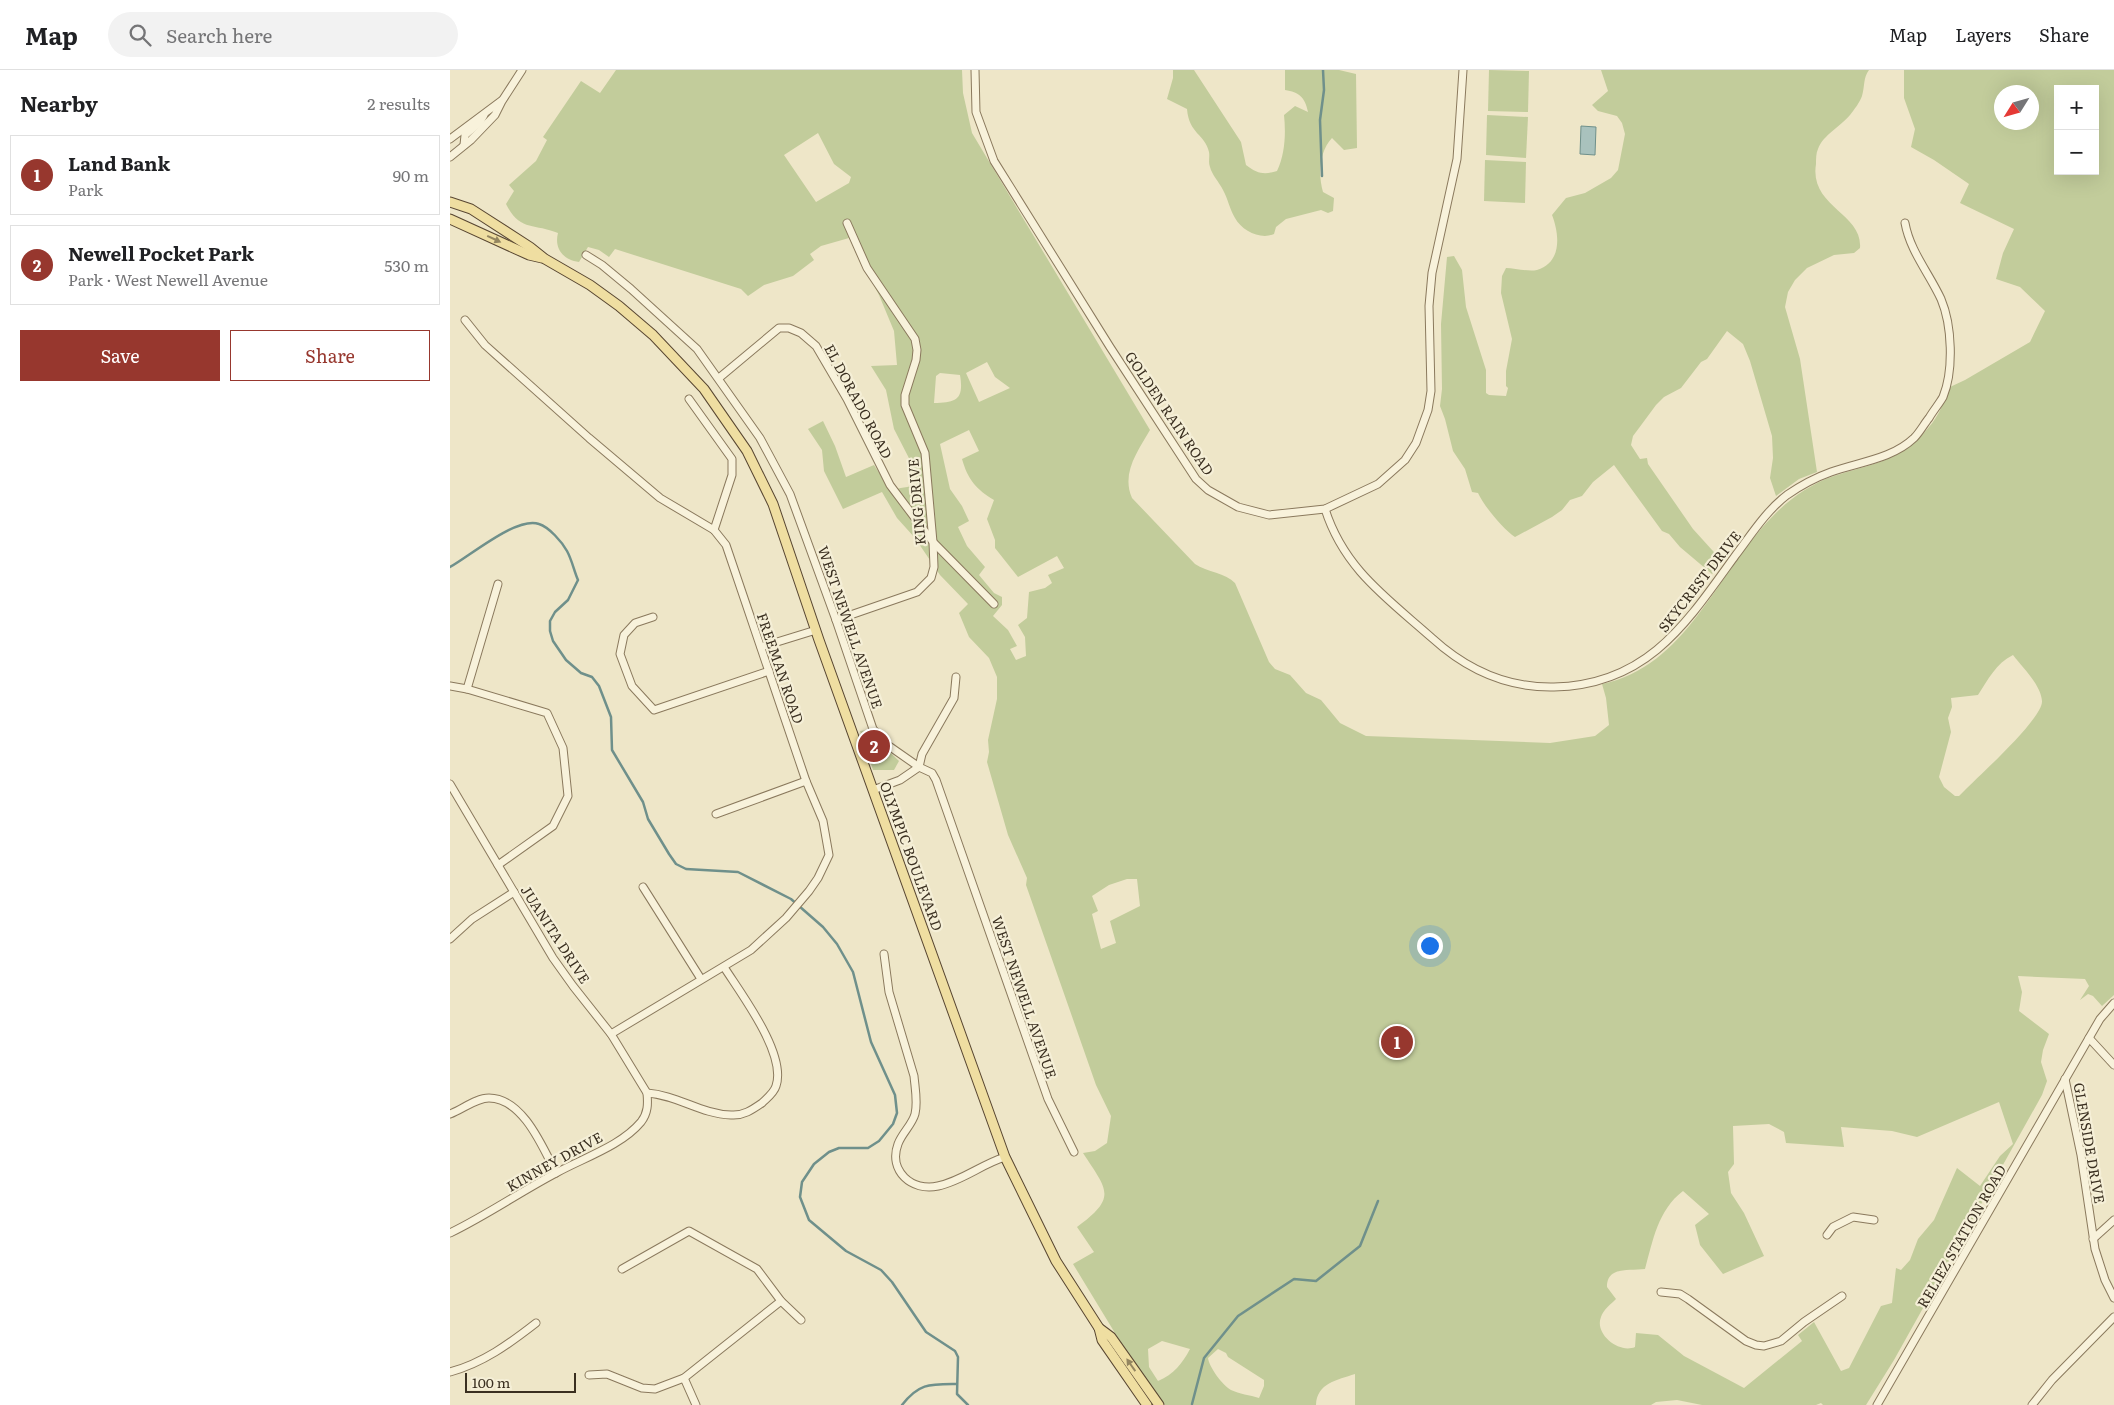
<!DOCTYPE html>
<meta charset="utf-8">
<style>
:root{--surface:#fff;--page:#f2f2f2;--text:#202124;--muted:#757577;--line:#e0e0e0;--accent:#97372e}
body{margin:0;font-family:Literata,serif;background:var(--page);color:var(--text)}
.controls{position:absolute;right:15px;top:15px;display:grid;overflow:hidden;border-radius:0px;box-shadow:0 5px 20px #0002}
.controls button{width:45px;height:45px;display:grid;place-items:center;padding:0;border:0;border-bottom:1px solid var(--line);background:var(--surface);color:var(--text);font:25px sans-serif}
.compass{position:absolute;left:1544px;top:15px;width:45px;height:45px;border-radius:50%;background:var(--surface);box-shadow:0 5px 20px #0002;rotate:233deg}
.scale{position:absolute;left:15px;bottom:12px;width:111px;box-sizing:border-box;padding-left:5px;border:2px solid #3a2f20;border-top:0;font-size:14px;line-height:18px;white-space:nowrap;color:#3a2f20;-webkit-text-stroke:4px #f5efd7;paint-order:stroke}
.you{position:absolute;left:979px;top:875px;width:18px;height:18px;margin:-12px;border:4px solid #fff;border-radius:50%;background:#1a73e8;box-shadow:0 0 0 8px #1a73e833}
.badge{display:grid;place-items:center;width:32px;height:32px;border-radius:50%;background:var(--accent);color:#fff;font-size:16px;font-weight:700}
.pin{position:absolute;translate:-50% -50%;border:2px solid #fff;box-shadow:0 1px 5px #0006}
.list{margin:0;padding:0;list-style:none}
h2{display:flex;justify-content:space-between;align-items:center;height:65px;margin:0;padding:0 20px;font-size:21px}
h2 small{font-size:16px;font-weight:400;color:var(--muted)}
.list li{display:grid;grid-template-columns:32px 1fr auto;gap:15px;align-items:center;box-sizing:border-box;height:80px;margin:0 10px 10px;padding:0 10px;border:1px solid var(--line);border-radius:0px}
.list b{display:block;font-size:19px;white-space:nowrap}
.list p{margin:0;font-size:16px;white-space:nowrap;color:var(--muted)}
.list em{font-size:16px;font-style:normal;color:var(--muted)}
.actions{display:flex;gap:10px;padding:15px 20px}
.actions a{flex:1;padding:11px 0;border:1px solid var(--accent);border-radius:0px;text-align:center;font-size:18px;color:var(--accent)}
.actions .main{background:var(--accent);color:#fff}
.icon{flex:none;width:28px;height:28px;fill:none;stroke:currentColor;stroke-width:2;stroke-linecap:round;stroke-linejoin:round}
.map{position:relative;flex:none;width:1664px;height:1335px;overflow:hidden}
header{display:flex;align-items:center;gap:30px;box-sizing:border-box;height:70px;padding:0 25px;background:var(--surface);border-bottom:1px solid var(--line)}
header strong{font-size:24px}
nav{display:flex;gap:28px;margin-inline-start:auto;font-size:18px}
.search{width:350px;height:45px;background:var(--page);display:flex;align-items:center;gap:12px;box-sizing:border-box;padding:0 18px;border-radius:28px;color:var(--muted);font-size:19px}
main{display:flex}
aside{flex:1;background:var(--surface)}
.map>svg:first-child{display:block}
.green{fill:#c2cc9b;fill-rule:evenodd}
.water{fill:#a9c2bd;stroke:#6f908b}
.lines{fill:none;stroke-linecap:round;stroke-linejoin:round}
.stream{stroke:#6f908b;stroke-width:2.5}
.minor-casing{stroke:#8a795d;stroke-width:9}
.major-casing{stroke:#584631;stroke-width:11}
.minor{stroke:#f8f2db;stroke-width:7}
.major{stroke:#efdea1;stroke-width:9}
.oneway{fill:#948660}
.labels{text-anchor:middle;dominant-baseline:central;stroke-width:4.5;stroke-linejoin:round;paint-order:stroke}
.street-label{font-size:14px;fill:#3a2f20;stroke:#f5efd7}
</style>
<header>
<strong>Map</strong>
<div class="search"><svg class="icon" aria-label="search" viewBox="0 0 24 24"><circle cx="10" cy="10" r="6"/><path d="M15 15l6 6"/></svg>Search here</div>
<nav><a>Map</a><a>Layers</a><a>Share</a></nav>
</header>
<main>
<aside>
<h2>Nearby<small>2 results</small></h2>
<ul class="list">
<li><span class="badge">1</span><div><b>Land Bank</b><p>Park</p></div><em>90 m</em></li>
<li><span class="badge">2</span><div><b>Newell Pocket Park</b><p>Park · West Newell Avenue</p></div><em>530 m</em></li>
</ul>
<div class="actions"><a class="main">Save</a><a>Share</a></div>
</aside>
<div class="map">
<svg width="1664" height="1335" viewBox="0 0 1664 1335">
<rect width="100%" height="100%" fill="#eee6c8"/>
<g class="green">
<path d="M166,0H512L513,23L522,63L700,360C688,381 671,403 682,428L745,494C757,502 776,503 785,513L819,592L825,599L840,605L856,623L871,630L890,653L916,666L1100,673L1145,666L1159,655L1156,628L1152,614C1236,597 1267,503 1321,448C1338,430 1360,414 1384,406C1424,393 1450,392 1479,357C1489,346 1494,331 1500,317L1515,310L1580,272L1595,241L1570,217L1546,209L1553,183L1564,159L1510,133L1519,114L1484,90L1461,77L1465,59L1454,28V0H1664V925L1652,936L1643,926L1638,924L1630,930L1639,916L1635,909L1568,906L1572,922L1569,941L1599,964L1593,980L1591,992L1597,1011L1592,1025L1444,1290L1416,1335H1373L1371,1333L1366,1335H1252L1227,1330L1206,1332L1201,1335H905V1304C887,1310 867,1313 866,1335H715L668,1268L623,1194L644,1182L627,1157C668,1127 657,1120 633,1083L645,1081L657,1073L661,1046L646,1015L576,815L577,808L558,765L537,692L539,682L538,670L547,629V607L539,588L519,567L509,543L518,534L490,505L465,468L447,448L432,422L393,439L374,401L372,380L358,359L373,351L385,376L396,407L424,395L441,421C450,417 458,418 467,414L463,396L444,359L436,320L421,296L447,295L444,261L429,225L399,168L371,176L360,184L364,190L343,206L314,215L298,226L291,219L165,179L159,187L149,180L138,177L129,192C113,190 104,178 108,163C84,153 70,162 56,134L64,121L59,115L86,91L97,70L93,67L131,11L150,23ZM1608,19H1645V101H1608ZM1552,22H1582V52H1552ZM368,63L384,94L401,107L399,113L366,132L334,85ZM537,292L545,307L560,318L529,332L516,303ZM490,303L510,305C514,329 507,333 484,333L486,306ZM519,360L529,381L512,389C518,410 526,419 544,430L537,449L545,470V478L568,507L607,486L614,498L598,505L602,513L595,518L579,522L577,548L568,555L575,567L576,586L566,590L560,579L567,576L558,560L543,546L552,535V527L544,523L529,505L535,497L517,476L508,457L519,451L512,436L500,419L490,374ZM1563,585C1573,598 1591,615 1592,631C1593,648 1530,705 1516,719L1509,726H1505L1494,717L1489,707L1501,662L1498,648L1502,637L1501,628L1528,625C1538,610 1546,593 1563,585ZM677,809H687L690,836L660,851L666,873L651,879L642,844L648,841L642,826L659,815ZM1549,1032L1563,1074L1550,1086L1530,1116L1507,1098L1484,1150L1468,1169L1460,1190L1451,1200L1446,1198L1442,1233L1431,1236L1399,1298L1391,1301L1364,1252L1348,1265L1352,1271L1294,1318L1234,1286L1208,1265L1186,1263L1185,1277C1169,1284 1144,1264 1151,1247C1153,1240 1161,1234 1166,1229L1157,1217C1157,1196 1179,1201 1195,1199C1203,1170 1208,1140 1233,1121L1259,1144L1245,1155L1250,1175L1273,1204L1314,1186L1294,1143L1281,1123L1278,1102L1284,1094L1283,1056L1319,1054L1334,1062L1336,1073L1394,1077L1391,1057L1442,1061L1467,1067ZM712,1271L740,1279C732,1294 724,1304 708,1311L699,1297L698,1279ZM768,1279L776,1283L778,1287L814,1310V1316L809,1328C800,1325 789,1324 781,1320C773,1316 759,1297 758,1288Z"/>
<path d="M723,0H744L791,72L796,95C808,104 814,105 827,101C835,84 836,64 834,45L845,36L858,42C855,27 849,22 835,20V0H889L906,4L907,78L894,80L882,68C869,82 868,104 873,122L884,128L883,141L878,143L871,140L836,149L826,157L824,164C811,170 792,161 785,148C780,140 778,129 773,120C769,112 762,105 760,97C758,92 760,87 759,82C755,64 739,64 737,39L717,29L723,8Z"/>
<polygon points="1039,0 1079,1 1078,42 1038,41"/>
<path d="M1151,0H1419C1413,8 1415,16 1412,26C1410,32 1404,40 1400,45C1391,56 1373,65 1368,79C1366,83 1366,89 1366,94C1359,137 1413,143 1410,178L1404,183L1384,185L1357,198L1345,210L1338,222L1335,237L1350,289L1367,402L1349,409L1326,426L1320,408L1323,388L1322,366L1300,291L1293,274L1277,261L1257,289L1251,292L1231,318L1214,327L1206,335L1189,358L1183,366L1181,375L1190,389L1197,388L1198,394L1243,459L1272,491L1262,504L1230,477L1219,464L1212,461L1164,395L1143,412L1132,426L1120,430L1112,440L1102,447L1065,467C1053,459 1034,436 1028,423L1022,422L1015,399L1003,381L995,349L990,336L992,319L991,254L997,187L1004,186L1012,200L1016,237L1036,300V323L1039,325L1056,326L1058,318L1056,316V301L1062,269L1051,223L1052,206L1056,198C1065,198 1078,202 1087,200C1113,192 1109,163 1102,145L1116,128L1135,123L1161,108L1168,100L1175,64L1172,53L1167,46L1148,41L1142,35L1158,21Z"/>
<polygon points="1037,45 1078,47 1076,88 1036,85"/>
<polygon points="1035,90 1076,92 1075,133 1034,131"/>
<polygon points="417,660 449,691 444,700 423,700 410,661"/>
</g>
<polygon class="water" points="1131,56 1146,57 1145,85 1130,84"/>
<g class="lines">
<g class="stream">
<polyline points="872,106 870,50 874,20 873,0"/>
<path d="M0,497C20,486 67,446 89,454C99,457 112,472 117,481C122,490 124,501 128,510L118,530L105,542L100,551V561L103,571L116,590L131,603L142,607L149,616L161,647L162,680L193,732L198,749L219,784L226,794L236,799L288,802L341,829L373,857L387,874L403,902L421,972L445,1025L447,1043L443,1054L429,1071L418,1078H389L379,1082L364,1094L352,1112L350,1127L359,1150L396,1181L431,1200L442,1212L476,1262L505,1281L508,1287L507,1324L518,1335"/>
<polyline points="742,1334 754,1288 788,1246 844,1209 866,1211 910,1176 928,1131"/>
<path d="M452,1335C469,1313 480,1314 506,1314"/>
</g>
<defs>
<g id="minor">
<polyline points="525,0 526,42 544,91 660,277 746,409 758,420 788,437 819,445 875,439 928,414 955,390 966,373 978,340 981,321 979,236 982,203 1007,89 1013,0"/>
<polyline points="0,69 51,31"/>
<polyline points="14,75 15,65 30,52 34,45"/>
<polyline points="0,87 21,70 45,45 52,31 72,0"/>
<polyline points="136,185 152,195 181,219 247,279 310,368 340,424 386,550 423,659 439,676 469,697 482,703 486,710 598,1029 624,1082"/>
<polyline points="15,250 35,275 139,368 210,428 264,460 276,475 356,711 373,751 379,785 368,808 359,821 336,848 301,880 161,964"/>
<polyline points="269,308 329,258 339,258 351,263 366,276 397,329 440,415 483,472 544,534"/>
<polyline points="239,329 282,389 282,405 264,460"/>
<path d="M875,439C894,499 937,528 982,568C1016,599 1057,618 1104,617C1197,615 1236,554 1285,486C1301,465 1316,441 1337,425C1350,416 1367,407 1381,402C1409,392 1442,389 1464,368C1470,362 1474,354 1479,348C1483,341 1489,334 1493,327C1504,300 1502,255 1491,229C1479,203 1460,181 1455,153"/>
<polyline points="203,547 185,553 174,565 170,584 182,616 204,640 319,601"/>
<polyline points="386,550 467,522 481,508 484,497 483,472 475,383 455,335 455,325 466,290 467,280 465,269 417,198 397,153"/>
<polyline points="311,577 366,560"/>
<polyline points="0,616 17,619 97,643 113,678 118,726 103,756 48,795"/>
<polyline points="17,619 48,514"/>
<path d="M0,714L103,888L123,916L161,964L197,1023C198,1034 198,1043 191,1052C171,1076 133,1088 106,1103C70,1122 37,1145 0,1163"/>
<polyline points="423,720 450,710 469,697 472,684 504,628 506,607"/>
<polyline points="266,744 356,711"/>
<polyline points="193,817 251,909"/>
<polyline points="0,869 22,849 64,822"/>
<path d="M434,884L439,922L464,1006C465,1018 468,1032 465,1044C462,1055 452,1063 448,1074C438,1101 462,1122 488,1116C512,1111 532,1094 555,1087"/>
<polyline points="1639,968 1664,995"/>
<polyline points="1615,1009 1631,1085 1645,1179 1655,1210 1664,1228"/>
<path d="M197,1023C227,1025 251,1044 281,1045C293,1046 302,1040 312,1033C317,1028 324,1023 326,1016C337,984 291,924 274,897"/>
<path d="M0,1044C13,1039 26,1028 39,1028C73,1028 93,1078 106,1103"/>
<polyline points="1377,1165 1383,1157 1403,1147 1424,1150"/>
<polyline points="1643,1169 1664,1150"/>
<polyline points="172,1199 239,1161 307,1199 331,1231 351,1250"/>
<polyline points="1211,1222 1230,1224 1238,1229 1296,1271 1306,1275 1314,1276 1331,1271 1354,1252 1392,1226"/>
<path d="M0,1302C33,1293 59,1274 86,1253"/>
<polyline points="139,1305 157,1304 192,1318 205,1319 234,1308 331,1231"/>
<polyline points="234,1308 246,1335"/>
<polyline points="1427,1335 1639,968 1650,949 1664,933"/>
<polyline points="1582,1335 1602,1310 1664,1247"/>
</g>
<g id="major">
<polyline points="0,132 21,139 80,177 95,189 140,215 169,236 203,265 254,319 297,381 323,434 369,570 555,1087 606,1191 649,1258 661,1267 709,1335"/>
<polyline points="0,149 79,185 92,188"/>
<polyline points="649,1258 652,1270 697,1335"/>
</g>
</defs>
<use href="#minor" class="minor-casing"/>
<use href="#major" class="major-casing"/>
<use href="#minor" class="minor"/>
<use href="#major" class="major"/>
</g>
<defs><path id="oneway-solid" d="M-6-.8H1V-3.2L6.5 0L1 3.2V.8H-6Z" transform="scale(1.25)"/></defs>
<g class="oneway">
<use href="#oneway-solid" transform="translate(44 169) rotate(25)"/>
<use href="#oneway-solid" transform="translate(681 1295) rotate(-125)"/>
</g>
<g class="labels">
<g class="street-label">
<text transform="translate(409 331) rotate(62)">EL DORADO ROAD</text>
<text transform="translate(720 343) rotate(56)">GOLDEN RAIN ROAD</text>
<text transform="translate(466 432) rotate(-95)">KING DRIVE</text>
<text transform="translate(1249 511) rotate(-52)">SKYCREST DRIVE</text>
<text transform="translate(401 557) rotate(71)">WEST NEWELL AVENUE</text>
<text transform="translate(331 598) rotate(71)">FREEMAN ROAD</text>
<text transform="translate(462 786) rotate(70)">OLYMPIC BOULEVARD</text>
<text transform="translate(106 864) rotate(57)">JUANITA DRIVE</text>
<text transform="translate(575 927) rotate(71)">WEST NEWELL AVENUE</text>
<text transform="translate(1640 1073) rotate(80)">GLENSIDE DRIVE</text>
<text transform="translate(104 1091) rotate(-29)">KINNEY DRIVE</text>
<text transform="translate(1511 1166) rotate(-60)">RELIEZ STATION ROAD</text>
</g>
</g>
</svg>
<div class="controls">
<button>+</button>
<button>−</button>
</div>
<svg class="compass" viewBox="-18 -18 36 36"><path d="M0-13l5 13h-10z" fill="#e53935"/><path d="M0 13l5-13h-10z" fill="#757577"/></svg>
<div class="scale">100 m</div>
<div class="you"></div>
<div class="pin badge" style="left:947px;top:972px">1</div>
<div class="pin badge" style="left:424px;top:676px">2</div>
</div>
</main>
